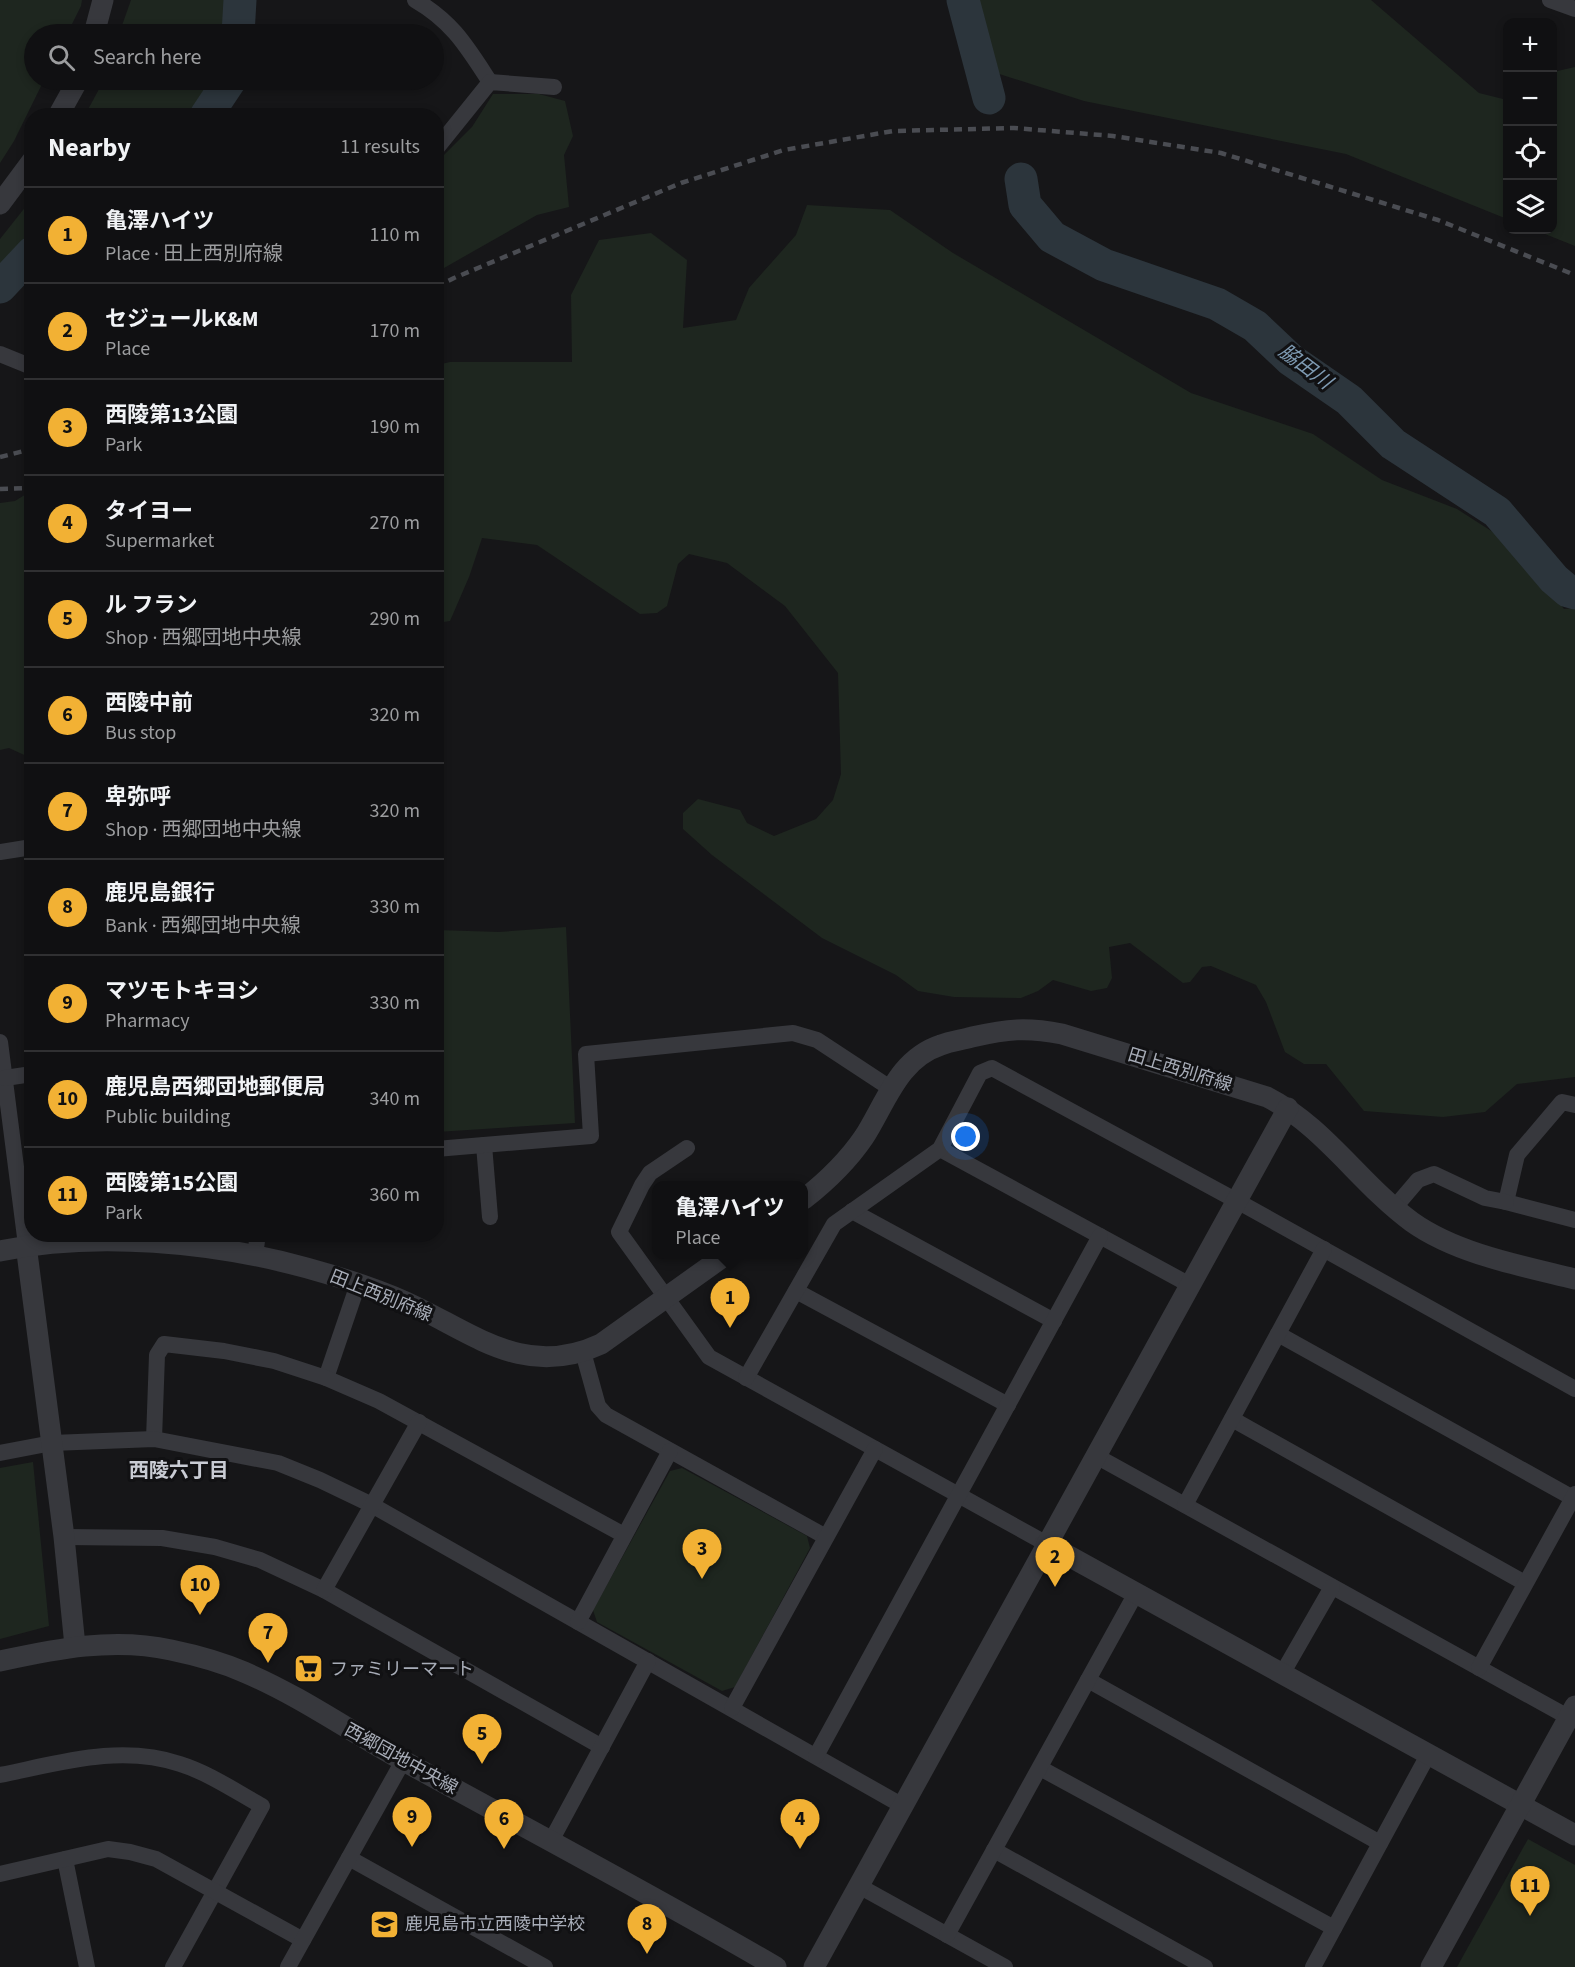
<!DOCTYPE html>
<meta charset="utf-8">
<style>
:root{--surface:#101012;--page:#19191b;--text:#f1f3f6;--muted:#9c9d9f;--line:#303032;--accent:#f2b134}
body{margin:0;font-family:"Source Sans 3","Noto Sans JP",sans-serif;background:var(--page);color:var(--text)}
.controls{position:absolute;right:18px;top:18px;display:grid;overflow:hidden;border-radius:12px;box-shadow:0 3px 9px #0003}
.controls button{width:54px;height:54px;display:grid;place-items:center;padding:0;border:0;border-bottom:2px solid var(--line);background:var(--surface);color:var(--text);font:30px sans-serif}
.you{position:absolute;left:966px;top:1137px;width:21px;height:21px;margin:-15px;border:4px solid #fff;border-radius:50%;background:#1a73e8;box-shadow:0 0 0 9px #1a73e833}
.badge{display:grid;place-items:center;width:39px;height:39px;border-radius:50%;background:var(--accent);color:#111;font-size:20px;font-weight:700}
.pin{position:absolute;translate:-50% -50px;filter:drop-shadow(0 2px 3px #0008)}
.pin::after{content:'';position:absolute;top:32px;width:21px;height:18px;background:inherit;clip-path:polygon(0 0,100% 0,50% 100%)}
.popup{position:absolute;left:652px;top:1181px;width:156px;height:78px;box-sizing:border-box;display:grid;place-content:center;border-radius:12px;background:var(--surface);filter:drop-shadow(0 2px 4px #0005);font-size:20px;white-space:nowrap;color:var(--muted)}
.popup b{font-size:22px;color:var(--text)}
.popup::after{content:'';position:absolute;left:50%;top:100%;margin-left:-12px;border:12px solid transparent;border-top-color:var(--surface)}
.list{margin:0;padding:0;list-style:none}
h2{display:flex;justify-content:space-between;align-items:center;height:78px;margin:0;padding:0 24px;font-size:26px}
h2 small{font-size:20px;font-weight:400;color:var(--muted)}
.list li{display:grid;grid-template-columns:39px 1fr auto;gap:18px;align-items:center;box-sizing:border-box;height:96px;padding:0 24px;border-top:2px solid var(--line)}
.list b{display:block;font-size:22px;white-space:nowrap}
.list p{margin:0;font-size:20px;white-space:nowrap;color:var(--muted)}
.list em{font-size:20px;font-style:normal;color:var(--muted)}
.icon{flex:none;width:33px;height:33px;fill:none;stroke:currentColor;stroke-width:2;stroke-linecap:round;stroke-linejoin:round}
.map{position:relative;flex:none;width:1575px;height:1967px;overflow:hidden}
.search{position:absolute;background:var(--surface);box-shadow:0 3px 9px #0003;left:24px;top:24px;width:420px;height:66px;display:flex;align-items:center;gap:15px;box-sizing:border-box;padding:0 21px;border-radius:33px;color:var(--muted);font-size:22px}
.panel{position:absolute;background:var(--surface);box-shadow:0 3px 9px #0003;left:24px;top:108px;width:420px;height:1134px;border-radius:24px}
.map>svg:first-child{display:block}
.green{fill:#1e261f}
.lines{fill:none;stroke-linecap:round;stroke-linejoin:round}
.river{stroke:#2c353c;stroke-width:33}
.minor{stroke:#37383d;stroke-width:16}
.tertiary{stroke:#37383d;stroke-width:21}
.rail{stroke:#4a4c52;stroke-width:4.5;stroke-dasharray:8 6;stroke-linecap:butt}
.labels{text-anchor:middle;dominant-baseline:central;stroke-width:6;stroke-linejoin:round;paint-order:stroke}
.street-label{font-size:18px;fill:#a8adb8;stroke:#111113}
.poi-label{font-size:18px;fill:#a8adb8;stroke:#111113;text-anchor:start}
.water-label{font-size:20px;font-style:italic;fill:#7f9bb3;stroke:#111113}
.neighbourhood-label{font-size:20px;font-weight:bold;fill:#c9ccd4;stroke:#111113}
</style>
<div class="map">
<svg width="1575" height="1967" viewBox="0 0 1575 1967">
<rect width="100%" height="100%" fill="#161618"/>
<g class="green">
<polygon points="0,0 82,0 81,6 67,34 34,34 34,80 44,80 14,141 0,163"/>
<polygon points="131,0 250,0 250,34 119,34"/>
<polygon points="974,0 1371,0 1479,93 1507,100 1507,219 1346,154 1084,101 990,71"/>
<polygon points="1575,67 1575,246 1535,230 1552,230 1553,72"/>
<polygon points="104,80 240,80 234,100 221,115 85,115"/>
<polygon points="493,94 539,94 565,101 573,136 564,155 569,207 537,215 437,272 436,171 439,160 472,127"/>
<polygon points="31,200 31,258 0,292 0,239"/>
<polygon points="807,205 890,210 953,253 1191,393 1313,434 1382,480 1457,509 1510,543 1564,609 1575,608 1575,1077 1517,1084 1485,1112 1443,1117 1364,1111 1326,1064 1304,1064 1285,1052 1266,1002 1256,985 1211,966 1202,967 1190,982 1183,983 1130,943 1109,947 1112,978 1107,988 1091,991 1053,980 1038,991 1021,998 954,997 918,991 896,975 822,938 712,855 683,829 683,813 698,799 740,810 747,823 774,836 816,819 833,800 841,774 838,673 785,606 727,563 689,554 678,564 667,606 657,613 640,614 537,545 482,538 469,577 450,621 437,623 437,365 450,362 572,362 571,295 599,240 651,233 687,260 683,328 736,320 749,288 796,235"/>
<polygon points="31,491 31,758 9,748 0,750 0,503 15,501"/>
<polygon points="566,927 575,1123 437,1132 437,930 499,932"/>
<polygon points="33,1462 49,1626 0,1639 0,1468"/>
<polygon points="682,1468 807,1536 810,1548 735,1687 722,1691 597,1622 593,1610 670,1471"/>
<polygon points="1528,1839 1575,1865 1575,1967 1457,1967"/>
</g>
<g class="lines">
<g class="river">
<polyline points="963,0 989,98"/>
<polyline points="238,34 240,0"/>
<polyline points="206,116 230,80"/>
<polyline points="1021,179 1025,205 1052,237 1104,265 1217,304 1255,326 1291,360 1349,400 1393,444 1497,512 1554,579 1568,591 1575,593"/>
<polyline points="0,287 32,253"/>
</g>
<g class="minor">
<path d="M415,0C453,22 467,47 490,82"/>
<polyline points="1550,0 1575,9"/>
<polyline points="436,149 490,82 554,87"/>
<polyline points="0,354 32,367"/>
<polyline points="0,852 32,847"/>
<polyline points="0,1042 26,1245"/>
<polyline points="5,1078 32,1074"/>
<polyline points="1575,1105 1562,1102 1517,1155 1506,1202 1575,1220"/>
<polyline points="484,1145 490,1217"/>
<polyline points="687,1148 650,1173 642,1185 619,1232 709,1357 1047,1544"/>
<polyline points="436,1149 591,1136 586,1054 793,1033 817,1040 890,1088"/>
<polyline points="940,1149 1190,1285"/>
<polyline points="1395,1207 1418,1180 1434,1174 1485,1198 1506,1202"/>
<polyline points="852,1211 1054,1321"/>
<polyline points="255,1255 258,1234"/>
<polyline points="796,1291 1008,1405"/>
<polyline points="1278,1334 1573,1498"/>
<polyline points="583,1352 598,1406 606,1415 826,1537"/>
<polyline points="326,1378 358,1284"/>
<polyline points="746,1378 834,1224 940,1149 980,1073 992,1068 1237,1201 1575,1389"/>
<polyline points="1232,1419 1525,1583"/>
<polyline points="154,1439 157,1355 164,1344 224,1351 274,1361 326,1378 379,1401 624,1535"/>
<polyline points="0,1453 52,1443 154,1439 278,1463 320,1480 370,1504 903,1806"/>
<polyline points="1096,1456 1568,1717"/>
<polyline points="1185,1505 1324,1249"/>
<polyline points="64,1537 162,1538 215,1547 260,1560 324,1590 602,1747"/>
<polyline points="324,1590 419,1422"/>
<polyline points="578,1622 670,1451"/>
<polyline points="1479,1668 1575,1494"/>
<polyline points="1282,1674 1332,1587"/>
<polyline points="1088,1680 1380,1843"/>
<polyline points="732,1708 875,1449"/>
<polyline points="816,1756 1100,1236"/>
<polyline points="1040,1768 1334,1928"/>
<path d="M0,1775C60,1763 120,1744 180,1764C209,1773 235,1791 262,1806L173,1967"/>
<polyline points="551,1841 648,1661"/>
<polyline points="994,1850 1205,1967"/>
<polyline points="349,1858 545,1967"/>
<polyline points="65,1859 87,1967"/>
<polyline points="0,1874 108,1849 130,1852 156,1859 303,1940"/>
<polyline points="859,1886 1005,1967"/>
<polyline points="947,1935 1136,1593"/>
<polyline points="288,1967 403,1761"/>
<polyline points="1313,1967 1428,1755"/>
</g>
<g class="tertiary">
<polyline points="94,34 103,0"/>
<polyline points="58,116 78,80"/>
<polyline points="0,204 32,161"/>
<path d="M804,1199C827,1181 847,1162 864,1137C886,1103 898,1059 941,1045C951,1041 962,1040 972,1037C1008,1029 1026,1027 1062,1034L1267,1097C1324,1126 1360,1184 1412,1222C1457,1254 1522,1266 1575,1279"/>
<polyline points="26,1245 64,1537 75,1646"/>
<path d="M0,1251C95,1231 213,1242 307,1268C340,1277 374,1288 406,1302C472,1332 524,1380 601,1344L727,1254"/>
<polyline points="1047,1544 1575,1835"/>
<path d="M0,1661C56,1649 113,1637 171,1650C195,1655 221,1662 244,1672C303,1697 355,1735 411,1765C533,1832 656,1897 776,1967"/>
<polyline points="814,1967 1288,1108"/>
<polyline points="1431,1967 1575,1706"/>
</g>
<g class="rail">
<polyline points="436,287 454,278 681,183 784,150 893,131 1014,128 1113,136 1221,153 1438,220 1575,275"/>
<polyline points="0,457 32,449"/>
<polyline points="0,489 32,488"/>
</g>
</g>
<defs>
<symbol id="supermarket-square" viewBox="-11 -11 22 22"><rect x="-9" y="-9" width="18" height="18" rx="4" fill="#f2b134" stroke="#111113"/><path d="M-6-5.5h2.5l.6 2H6L4.5 2H-2.5L-4.4-4H-6ZM-1.5 3.2a1.3 1.3 0 1 0 .1 0ZM3 3.2a1.3 1.3 0 1 0 .1 0Z" fill="#111"/></symbol>
<symbol id="school-square" viewBox="-11 -11 22 22"><rect x="-9" y="-9" width="18" height="18" rx="4" fill="#f2b134" stroke="#111113"/><path d="M0-5L7-2L0 1L-7-2ZM-4 1L0 2.5L4 1V4Q0 6-4 4Z" fill="#111"/></symbol>
</defs>
<g fill-rule="evenodd">
<use href="#supermarket-square" x="292" y="1652" width="33" height="33"/>
<use href="#school-square" x="368" y="1908" width="33" height="33"/>
</g>
<g class="labels">
<g class="street-label">
<text transform="translate(1180 1070) rotate(17)">田上西別府線</text>
<text transform="translate(381 1296) rotate(22)">田上西別府線</text>
<text transform="translate(401 1759) rotate(29)">西郷団地中央線</text>
</g>
<g class="poi-label">
<text x="330" y="1669">ファミリーマート</text>
<text x="405" y="1924">鹿児島市立西陵中学校</text>
</g>
<g class="water-label">
<text transform="translate(1305 367) rotate(37)">脇田川</text>
</g>
<g class="neighbourhood-label">
<text x="179" y="1471">西陵六丁目</text>
</g>
</g>
</svg>
<div class="controls">
<button>+</button>
<button>−</button>
<button><svg class="icon" aria-label="locate" viewBox="0 0 24 24"><circle cx="12" cy="12" r="6"/><path d="M12 2v4M12 18v4M2 12h4M18 12h4"/></svg></button>
<button><svg class="icon" aria-label="layers" viewBox="0 0 24 24"><path d="M12 4l9 5-9 5-9-5zM3 14l9 5 9-5"/></svg></button>
</div>
<div class="you"></div>
<div class="pin badge" style="left:730px;top:1328px">1</div>
<div class="popup"><b>亀澤ハイツ</b>Place</div>
<div class="pin badge" style="left:1055px;top:1587px">2</div>
<div class="pin badge" style="left:702px;top:1579px">3</div>
<div class="pin badge" style="left:800px;top:1849px">4</div>
<div class="pin badge" style="left:482px;top:1764px">5</div>
<div class="pin badge" style="left:504px;top:1849px">6</div>
<div class="pin badge" style="left:268px;top:1663px">7</div>
<div class="pin badge" style="left:647px;top:1954px">8</div>
<div class="pin badge" style="left:412px;top:1847px">9</div>
<div class="pin badge" style="left:200px;top:1615px">10</div>
<div class="pin badge" style="left:1530px;top:1916px">11</div>
<div class="search"><svg class="icon" aria-label="search" viewBox="0 0 24 24"><circle cx="10" cy="10" r="6"/><path d="M15 15l6 6"/></svg>Search here</div>
<section class="panel">
<h2>Nearby<small>11 results</small></h2>
<ul class="list">
<li><span class="badge">1</span><div><b>亀澤ハイツ</b><p>Place · 田上西別府線</p></div><em>110 m</em></li>
<li><span class="badge">2</span><div><b>セジュールK&amp;M</b><p>Place</p></div><em>170 m</em></li>
<li><span class="badge">3</span><div><b>西陵第13公園</b><p>Park</p></div><em>190 m</em></li>
<li><span class="badge">4</span><div><b>タイヨー</b><p>Supermarket</p></div><em>270 m</em></li>
<li><span class="badge">5</span><div><b>ル フラン</b><p>Shop · 西郷団地中央線</p></div><em>290 m</em></li>
<li><span class="badge">6</span><div><b>西陵中前</b><p>Bus stop</p></div><em>320 m</em></li>
<li><span class="badge">7</span><div><b>卑弥呼</b><p>Shop · 西郷団地中央線</p></div><em>320 m</em></li>
<li><span class="badge">8</span><div><b>鹿児島銀行</b><p>Bank · 西郷団地中央線</p></div><em>330 m</em></li>
<li><span class="badge">9</span><div><b>マツモトキヨシ</b><p>Pharmacy</p></div><em>330 m</em></li>
<li><span class="badge">10</span><div><b>鹿児島西郷団地郵便局</b><p>Public building</p></div><em>340 m</em></li>
<li><span class="badge">11</span><div><b>西陵第15公園</b><p>Park</p></div><em>360 m</em></li>
</ul>
</section>
</div>
